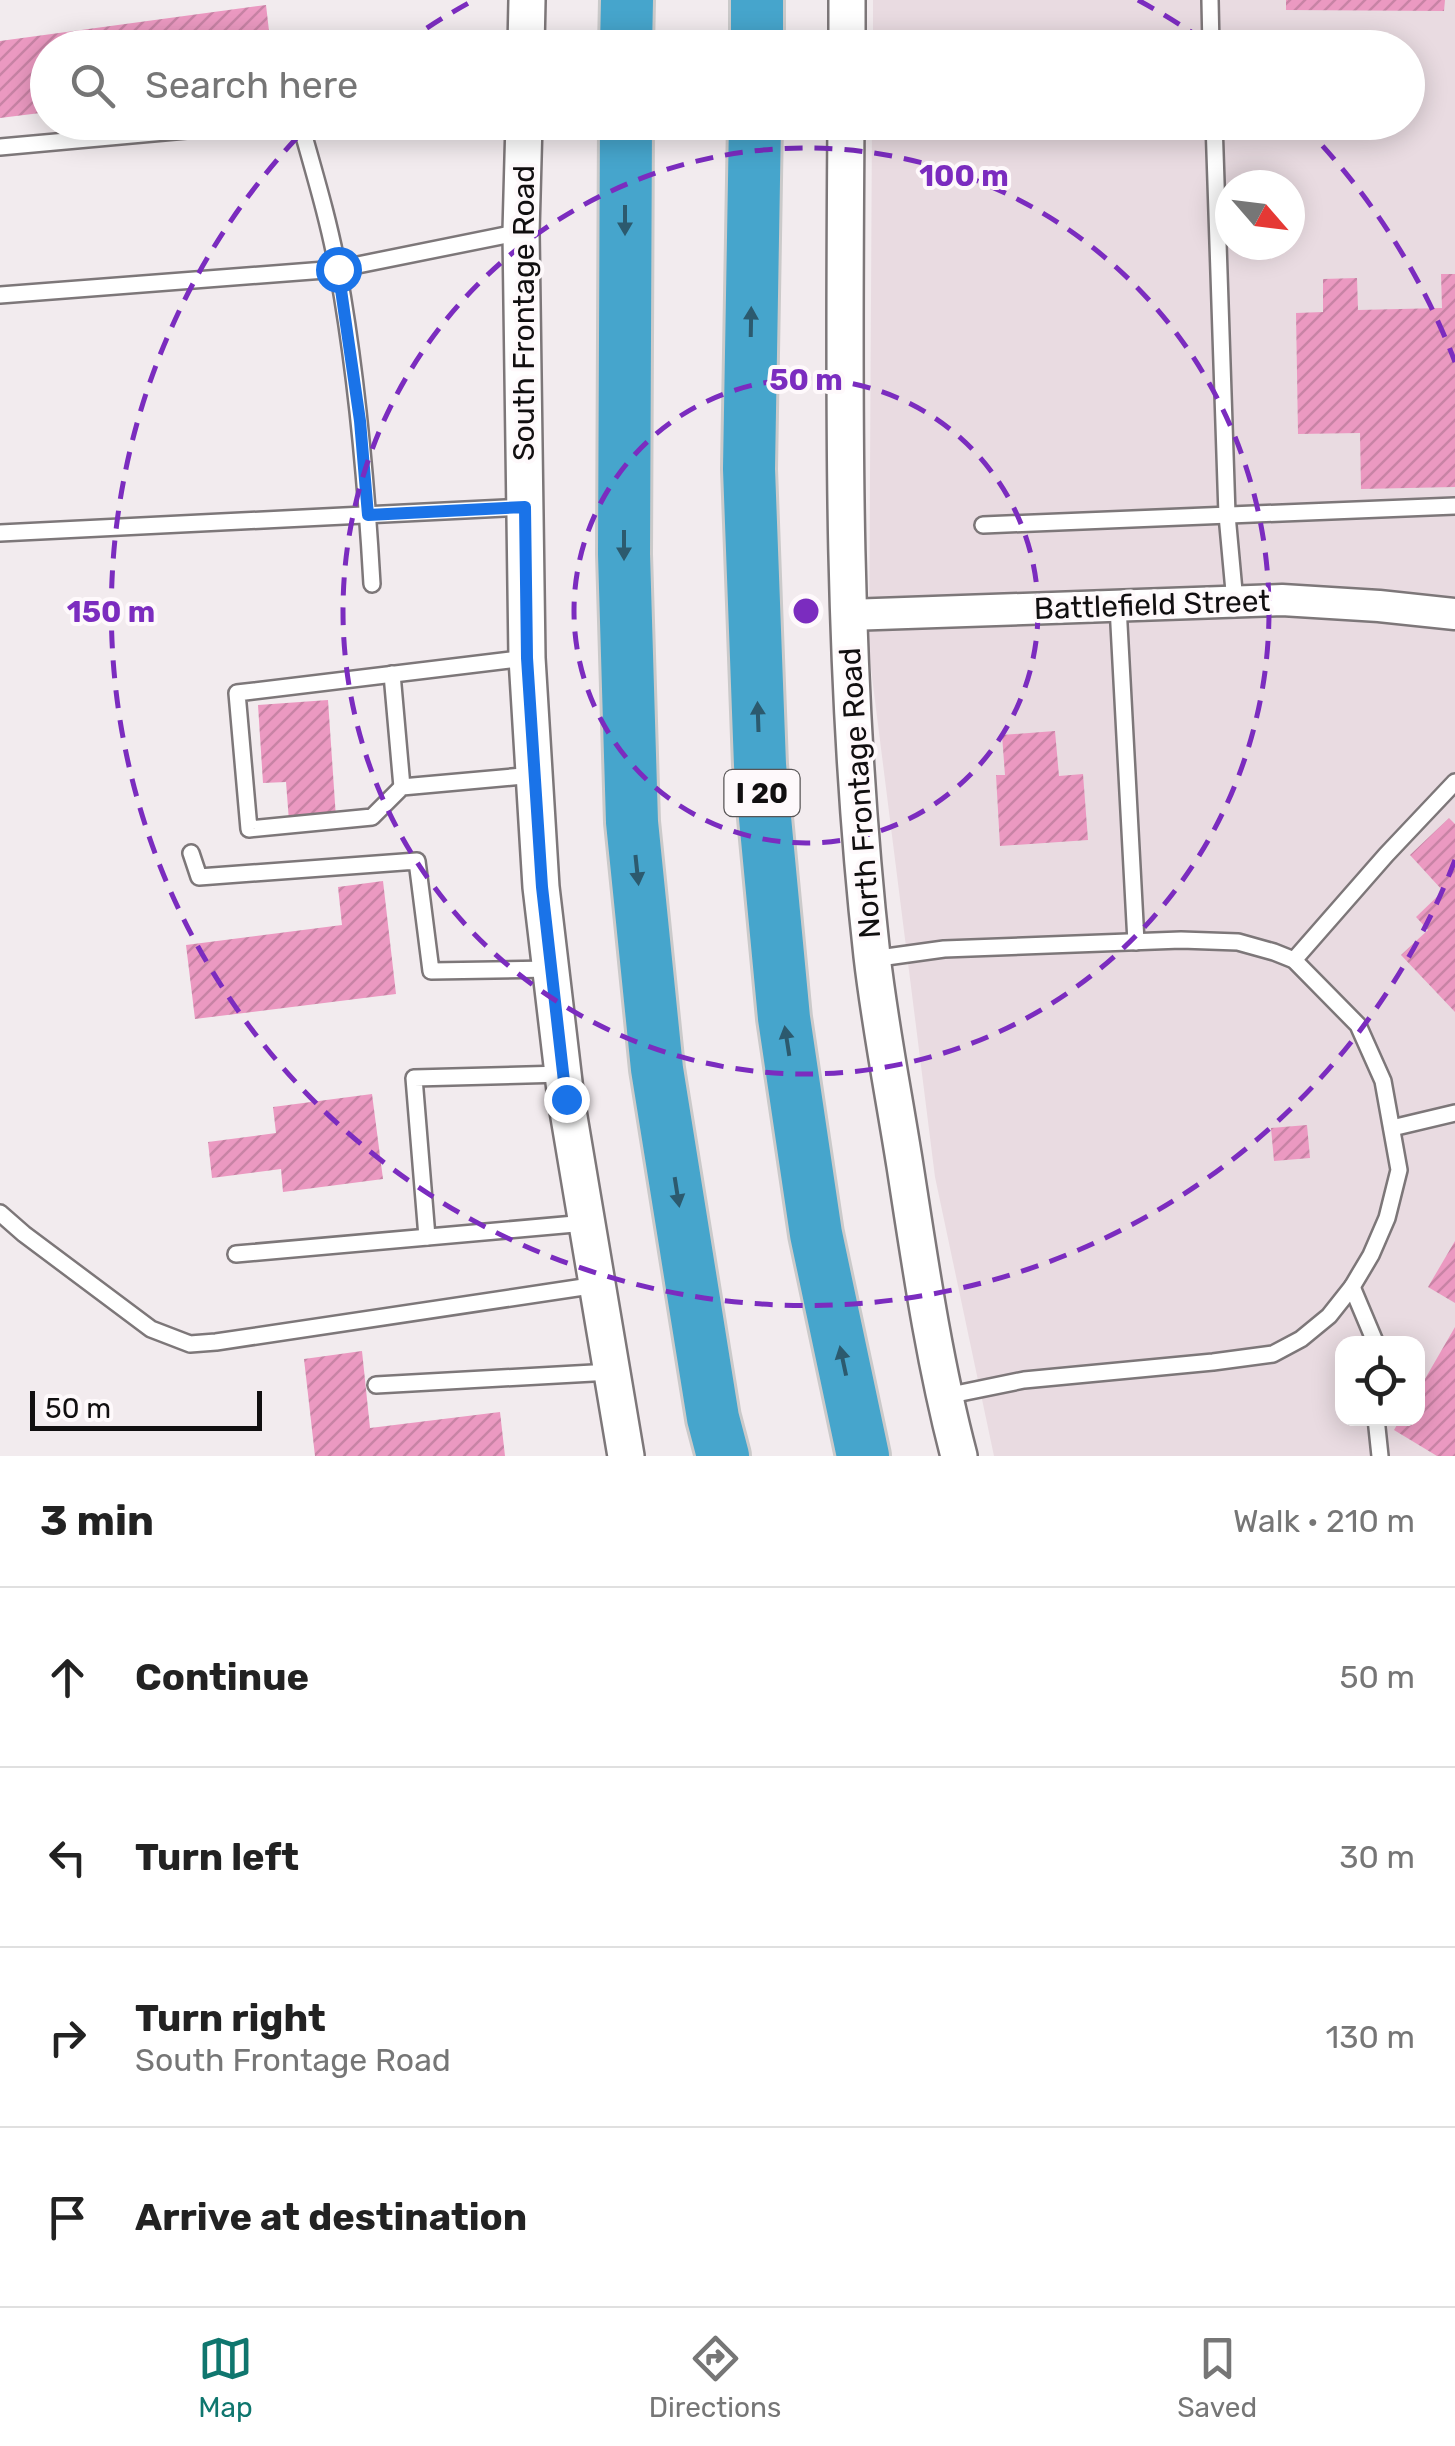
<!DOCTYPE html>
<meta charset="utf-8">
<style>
:root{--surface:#fff;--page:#f6f6f6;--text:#222;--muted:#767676;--line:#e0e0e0;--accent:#0f766e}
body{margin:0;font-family:Rubik,sans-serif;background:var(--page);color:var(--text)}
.controls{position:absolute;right:30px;bottom:30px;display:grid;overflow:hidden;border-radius:20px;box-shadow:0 5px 25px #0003}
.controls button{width:90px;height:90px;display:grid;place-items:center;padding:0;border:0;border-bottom:2px solid var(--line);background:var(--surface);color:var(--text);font:50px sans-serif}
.compass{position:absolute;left:1215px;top:170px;width:90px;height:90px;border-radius:50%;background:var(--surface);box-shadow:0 5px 25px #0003;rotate:118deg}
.scale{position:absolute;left:30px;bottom:25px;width:232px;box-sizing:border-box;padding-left:10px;border:5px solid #110f10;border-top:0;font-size:28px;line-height:35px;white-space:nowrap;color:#110f10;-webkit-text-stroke:8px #fef9fb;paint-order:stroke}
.stop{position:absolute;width:30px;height:30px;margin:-22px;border:8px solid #1a73e8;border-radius:50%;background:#fff}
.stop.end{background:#1a73e8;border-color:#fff;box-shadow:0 2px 10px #0008}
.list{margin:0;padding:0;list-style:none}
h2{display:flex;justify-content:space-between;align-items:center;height:130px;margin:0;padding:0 40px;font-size:42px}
h2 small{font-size:32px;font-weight:400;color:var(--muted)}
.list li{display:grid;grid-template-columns:65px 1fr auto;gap:30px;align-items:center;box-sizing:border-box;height:180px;padding:0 40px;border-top:2px solid var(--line)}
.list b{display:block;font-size:38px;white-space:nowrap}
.list p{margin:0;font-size:32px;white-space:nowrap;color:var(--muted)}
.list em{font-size:32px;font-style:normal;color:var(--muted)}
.icon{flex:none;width:55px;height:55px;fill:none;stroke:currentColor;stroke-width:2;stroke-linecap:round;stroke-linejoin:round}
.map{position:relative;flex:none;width:1455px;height:1456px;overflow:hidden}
.search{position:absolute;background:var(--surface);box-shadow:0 5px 25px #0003;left:30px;right:30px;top:30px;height:110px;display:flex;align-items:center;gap:25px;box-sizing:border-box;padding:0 35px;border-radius:55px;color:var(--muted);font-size:38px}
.sheet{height:850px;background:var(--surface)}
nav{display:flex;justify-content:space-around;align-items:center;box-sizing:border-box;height:140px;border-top:2px solid var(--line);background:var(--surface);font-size:28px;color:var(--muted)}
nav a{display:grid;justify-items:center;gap:5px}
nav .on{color:var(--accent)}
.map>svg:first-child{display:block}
.built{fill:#e9dbe1;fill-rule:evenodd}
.building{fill:url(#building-hatch)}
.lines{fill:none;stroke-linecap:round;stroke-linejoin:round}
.service-casing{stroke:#7d7779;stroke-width:20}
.minor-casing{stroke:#7d7779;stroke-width:35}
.tertiary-casing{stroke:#7d7779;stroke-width:40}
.motorway-casing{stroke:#cbcaca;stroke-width:58}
.service{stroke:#fff;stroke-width:15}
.minor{stroke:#fff;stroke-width:30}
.tertiary{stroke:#fff;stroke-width:35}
.motorway{stroke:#46a5cc;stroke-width:52}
.oneway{fill:#2c5a6e}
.route{stroke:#1a73e8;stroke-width:12}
.ring{fill:none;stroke:#7b2cbf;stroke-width:5;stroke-dasharray:18 12}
.labels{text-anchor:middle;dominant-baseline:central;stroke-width:8;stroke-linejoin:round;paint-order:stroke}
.shield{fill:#fef9fb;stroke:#585556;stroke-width:2.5}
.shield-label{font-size:28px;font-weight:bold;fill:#110f10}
.street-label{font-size:30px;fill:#110f10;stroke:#fef9fb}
.centre{fill:#7b2cbf;stroke:#fef9fb;stroke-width:5}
.ring-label{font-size:30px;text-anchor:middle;font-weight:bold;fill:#7b2cbf;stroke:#fef9fb;stroke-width:8;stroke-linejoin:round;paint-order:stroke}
</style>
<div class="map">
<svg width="1455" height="1456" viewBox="0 0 1455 1456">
<defs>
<pattern id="building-hatch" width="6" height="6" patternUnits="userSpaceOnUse" patternTransform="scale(2.5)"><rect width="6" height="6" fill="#eb99c1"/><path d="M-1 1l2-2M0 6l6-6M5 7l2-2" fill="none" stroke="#c883a5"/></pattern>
</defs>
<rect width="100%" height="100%" fill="#f2ebee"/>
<path class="built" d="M873,0H1455V1456H994L935,1177L869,653L872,123L1408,122V48L873,47ZM1230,185H1290V245H1230ZM1342,1344H1418V1418H1342Z"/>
<g class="building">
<polygon points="1286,0 1445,0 1444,11 1286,10"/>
<polygon points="266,5 271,48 48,48 48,112 0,118 0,41"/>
<polygon points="1441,274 1455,274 1455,487 1361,489 1360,433 1298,434 1296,313 1323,312 1323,279 1357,278 1358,310 1442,308"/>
<polygon points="328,700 336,818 289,821 286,782 263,783 258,705"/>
<polygon points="1055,731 1059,776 1083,774 1088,840 1000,846 996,775 1005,775 1002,735"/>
<polygon points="1449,818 1455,824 1455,1012 1401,955 1428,930 1416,917 1443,891 1410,855"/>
<polygon points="383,881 396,994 195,1019 186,945 342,925 338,887"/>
<polygon points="372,1094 383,1179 283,1192 281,1169 212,1178 208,1142 276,1133 273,1107"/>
<polygon points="1307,1125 1310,1158 1274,1161 1271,1128"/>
<polygon points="1455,1241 1455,1303 1428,1287"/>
<polygon points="1455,1327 1455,1456 1437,1456 1394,1430 1401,1418 1418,1418 1418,1391"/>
<polygon points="362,1351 370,1428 500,1412 505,1456 315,1456 304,1359"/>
</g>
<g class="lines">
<defs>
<g id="service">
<polyline points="1210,0 1211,48"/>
<path d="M300,122C314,172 329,221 338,271C357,375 366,479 372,584"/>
<polyline points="1214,122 1227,515 1235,602"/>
<polyline points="0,147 276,122"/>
<polyline points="0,295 338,269 521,232"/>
<polyline points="983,525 1455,506"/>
<polyline points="0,533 525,507"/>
<polyline points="1118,606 1136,942"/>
<polyline points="527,658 237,693 249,829 372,817 402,787 534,775"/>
<polyline points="392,674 402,787"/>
<polyline points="191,853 199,877 417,861 431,971 551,969"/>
<polyline points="872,959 944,949 1181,940 1238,942 1274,952 1294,960 1358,1025 1383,1081 1399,1170 1387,1218 1371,1255 1352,1287 1329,1316 1301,1339 1273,1354 1213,1362 1024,1380 946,1396"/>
<polyline points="1294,960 1386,855 1455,782"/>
<polyline points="1392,1128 1455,1113"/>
<polyline points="0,1213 24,1234 151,1329 190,1344 216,1342 597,1285"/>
<polyline points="427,1237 414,1078 563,1074"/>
<polyline points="236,1254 586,1223"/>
<polyline points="1352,1287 1376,1344"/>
<polyline points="376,1385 611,1372"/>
<polyline points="1376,1418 1380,1456"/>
</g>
<polyline id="minor" points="848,615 1282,600 1379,606 1455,614"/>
<g id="tertiary">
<polyline points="526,48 527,0"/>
<polyline points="847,48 847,0"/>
<polyline points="524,122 521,232 527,658 541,887 566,1099 626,1456"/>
<path d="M846,122C844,400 841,679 872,956C880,1026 894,1096 905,1166C920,1263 934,1361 959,1456"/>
</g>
<g id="motorway">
<polyline points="626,48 627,0"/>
<polyline points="757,48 757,0"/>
<polyline points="626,122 624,554 632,822 657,1069 713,1418 723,1456"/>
<polyline points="755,122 749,469 760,765 784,1018 816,1234 863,1456"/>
</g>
</defs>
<use href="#service" class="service-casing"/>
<use href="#minor" class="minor-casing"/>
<use href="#tertiary" class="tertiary-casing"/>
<use href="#motorway" class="motorway-casing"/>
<use href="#service" class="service"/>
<use href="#minor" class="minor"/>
<use href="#tertiary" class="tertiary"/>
<use href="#motorway" class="motorway"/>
</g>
<defs><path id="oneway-solid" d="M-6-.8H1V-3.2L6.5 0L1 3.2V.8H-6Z" transform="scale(2.5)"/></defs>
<g class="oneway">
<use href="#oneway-solid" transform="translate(625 220) rotate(90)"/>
<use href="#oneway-solid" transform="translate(751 322) rotate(-89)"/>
<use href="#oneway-solid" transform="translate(624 545) rotate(90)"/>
<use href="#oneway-solid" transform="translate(758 717) rotate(-92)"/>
<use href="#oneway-solid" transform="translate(637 870) rotate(84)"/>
<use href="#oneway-solid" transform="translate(787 1041) rotate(-99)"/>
<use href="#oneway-solid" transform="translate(677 1192) rotate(81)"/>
<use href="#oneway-solid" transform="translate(843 1361) rotate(-102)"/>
</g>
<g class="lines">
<polyline class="route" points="338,269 360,421 368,515 525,507 527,658 542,887 566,1099"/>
</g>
<g class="ring">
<circle cx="806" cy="611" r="232"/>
<circle cx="806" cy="611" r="463"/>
<path d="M1455 860A695 695 0 1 1 310 124M402 45A695 695 0 0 1 474 0M1138 0A695 695 0 0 1 1210 45M1302 124A695 695 0 0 1 1455 362"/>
</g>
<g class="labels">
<rect class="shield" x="724.5" y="770" width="75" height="46" rx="8"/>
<g class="shield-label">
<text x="762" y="793">I 20</text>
</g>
<g class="street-label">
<text transform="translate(524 313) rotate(-90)">South Frontage Road</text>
<text transform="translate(1152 605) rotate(-2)">Battlefield Street</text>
<text transform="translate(860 793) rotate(-94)">North Frontage Road</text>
</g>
</g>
<circle cx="806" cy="611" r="15" class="centre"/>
<g class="ring-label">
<text x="964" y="186">100 m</text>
<text x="806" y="390">50 m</text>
<text x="111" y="622">150 m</text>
</g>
</svg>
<div class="controls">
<button><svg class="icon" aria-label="locate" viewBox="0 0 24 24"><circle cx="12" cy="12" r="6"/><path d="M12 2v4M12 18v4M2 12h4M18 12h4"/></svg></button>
</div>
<svg class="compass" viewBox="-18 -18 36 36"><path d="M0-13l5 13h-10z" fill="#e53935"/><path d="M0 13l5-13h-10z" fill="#767676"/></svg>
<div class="scale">50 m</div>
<div class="stop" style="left:338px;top:269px"></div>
<div class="stop end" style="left:566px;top:1099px"></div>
<div class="search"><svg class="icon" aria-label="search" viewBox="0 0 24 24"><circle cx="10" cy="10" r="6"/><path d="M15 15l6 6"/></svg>Search here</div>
</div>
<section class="sheet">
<h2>3 min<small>Walk · 210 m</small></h2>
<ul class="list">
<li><svg class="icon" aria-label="ahead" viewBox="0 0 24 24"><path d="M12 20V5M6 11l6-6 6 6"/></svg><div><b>Continue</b></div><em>50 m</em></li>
<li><svg class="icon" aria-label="left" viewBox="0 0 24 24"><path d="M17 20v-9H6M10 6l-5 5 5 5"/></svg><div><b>Turn left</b></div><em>30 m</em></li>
<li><svg class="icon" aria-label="right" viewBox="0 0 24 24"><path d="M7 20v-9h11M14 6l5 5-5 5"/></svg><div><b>Turn right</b><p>South Frontage Road</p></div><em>130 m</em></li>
<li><svg class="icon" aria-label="arrive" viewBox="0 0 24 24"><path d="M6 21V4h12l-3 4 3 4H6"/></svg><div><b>Arrive at destination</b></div></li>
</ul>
</section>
<nav>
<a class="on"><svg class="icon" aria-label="map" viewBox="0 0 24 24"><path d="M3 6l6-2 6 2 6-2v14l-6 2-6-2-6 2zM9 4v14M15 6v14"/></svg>Map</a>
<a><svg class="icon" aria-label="directions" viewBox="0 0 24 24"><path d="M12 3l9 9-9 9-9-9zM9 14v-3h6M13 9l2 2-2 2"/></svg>Directions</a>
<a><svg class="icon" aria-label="saved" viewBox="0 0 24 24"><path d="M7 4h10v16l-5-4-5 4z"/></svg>Saved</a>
</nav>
